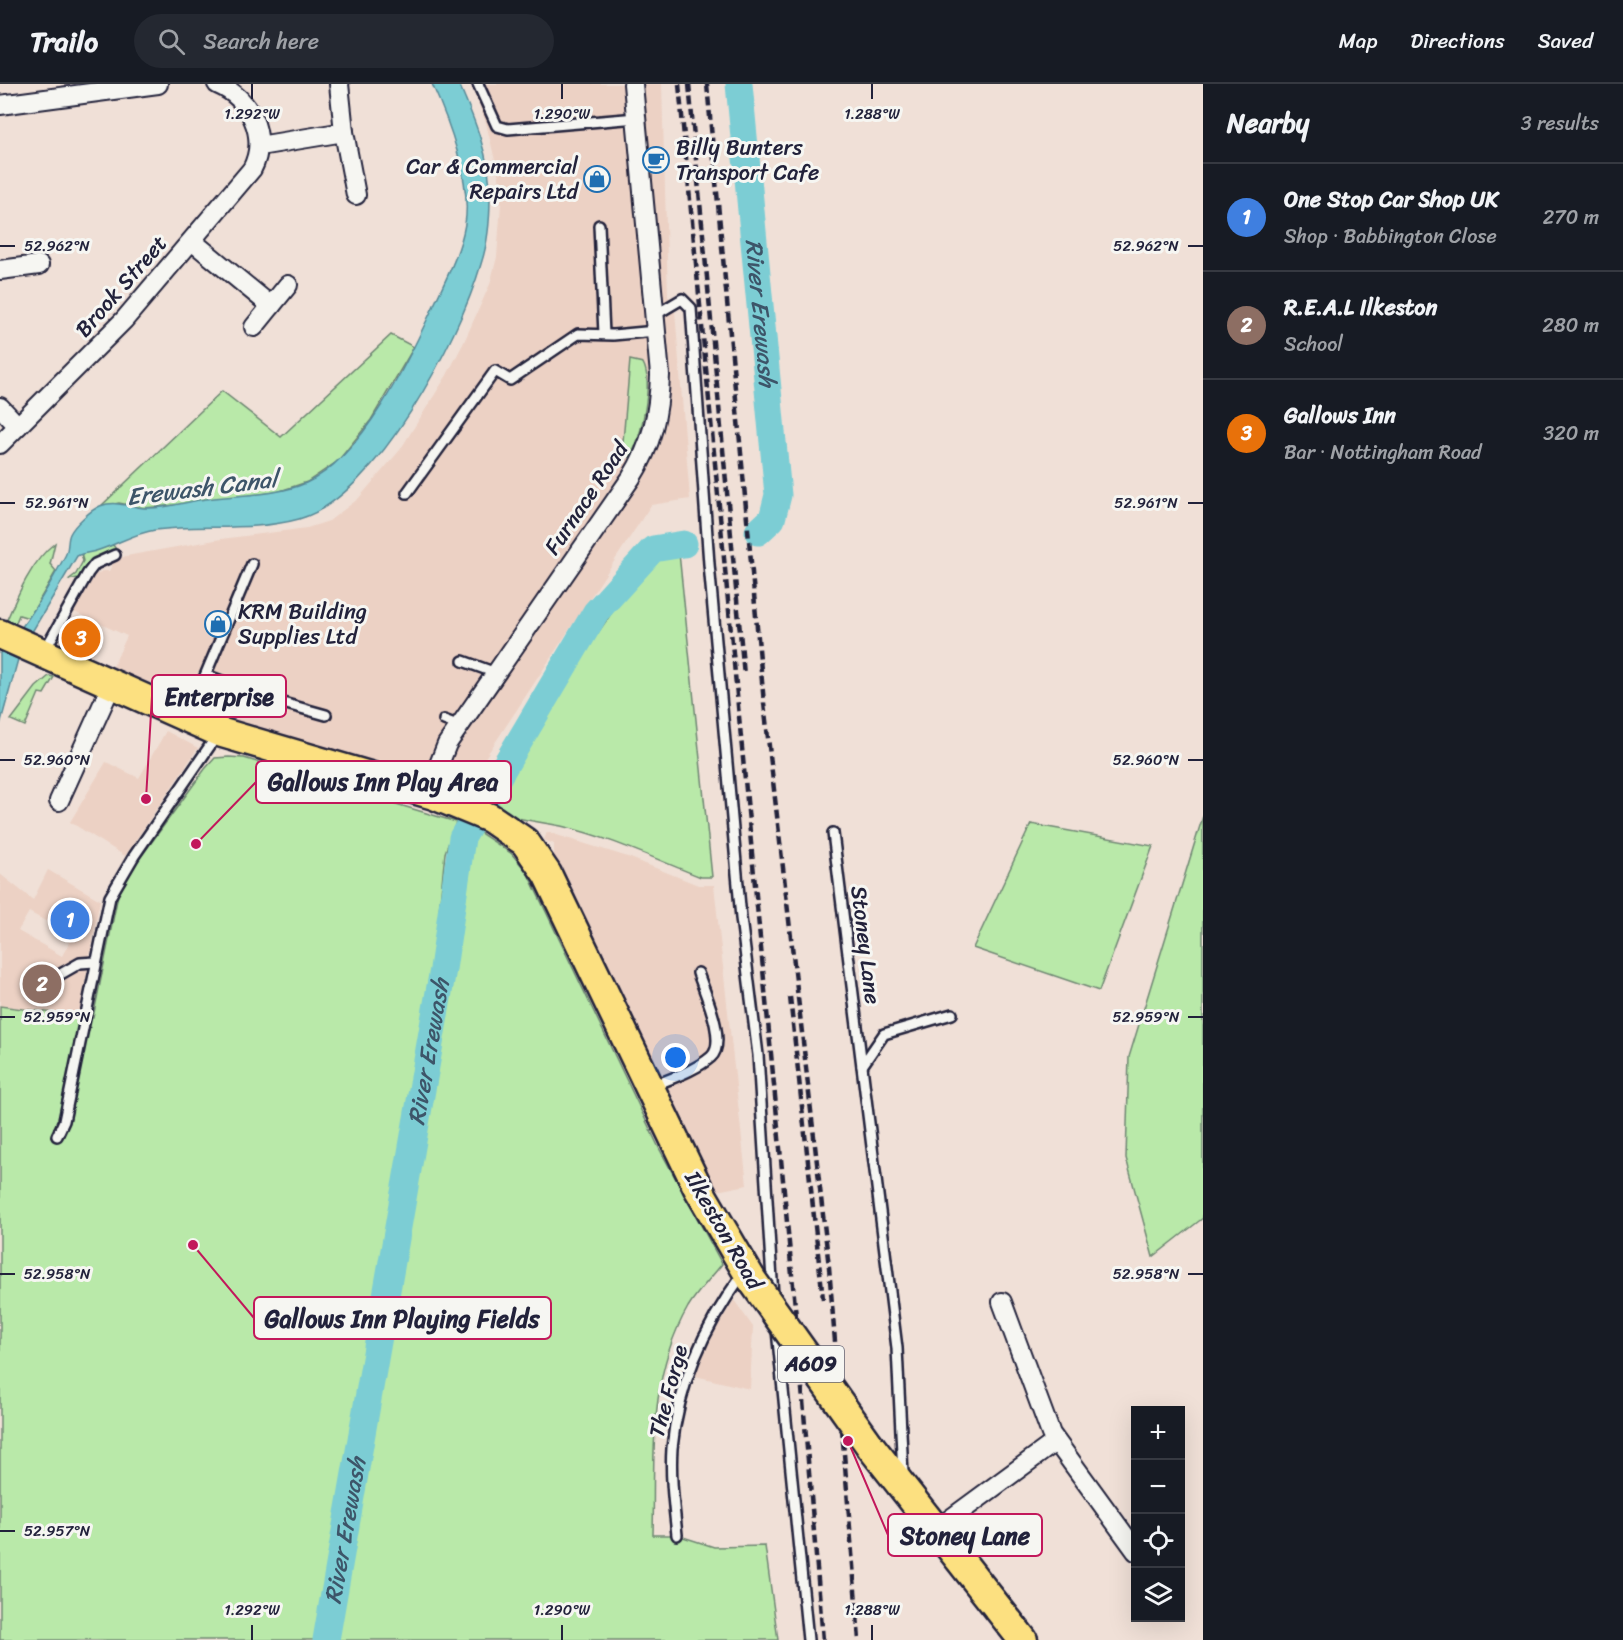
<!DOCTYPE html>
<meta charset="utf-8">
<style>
:root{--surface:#171b24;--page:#242831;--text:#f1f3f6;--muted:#9ea1a6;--line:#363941;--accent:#1f6fb2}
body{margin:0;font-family:Sriracha,sans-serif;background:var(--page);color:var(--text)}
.controls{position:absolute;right:18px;bottom:18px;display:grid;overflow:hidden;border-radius:0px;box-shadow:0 6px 24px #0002}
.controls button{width:54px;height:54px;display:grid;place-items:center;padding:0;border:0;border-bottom:2px solid var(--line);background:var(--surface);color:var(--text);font:30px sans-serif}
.you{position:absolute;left:676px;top:974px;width:21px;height:21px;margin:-15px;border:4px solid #fff;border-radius:50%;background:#1a73e8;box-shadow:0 0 0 9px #1a73e833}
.badge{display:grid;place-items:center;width:39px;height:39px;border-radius:50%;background:var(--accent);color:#fff;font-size:20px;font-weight:700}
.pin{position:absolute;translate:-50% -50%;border:3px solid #fff;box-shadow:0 2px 6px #0006}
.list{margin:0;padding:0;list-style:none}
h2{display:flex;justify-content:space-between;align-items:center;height:78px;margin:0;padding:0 24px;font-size:26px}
h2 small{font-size:20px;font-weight:400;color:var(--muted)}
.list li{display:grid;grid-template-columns:39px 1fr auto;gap:18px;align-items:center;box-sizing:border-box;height:108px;padding:0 24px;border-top:2px solid var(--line)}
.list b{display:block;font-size:22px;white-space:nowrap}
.list p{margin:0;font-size:20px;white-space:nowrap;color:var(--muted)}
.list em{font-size:20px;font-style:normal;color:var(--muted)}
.icon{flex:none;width:33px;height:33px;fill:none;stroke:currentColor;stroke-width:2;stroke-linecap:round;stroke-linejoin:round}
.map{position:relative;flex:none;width:1203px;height:1556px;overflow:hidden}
header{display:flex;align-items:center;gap:36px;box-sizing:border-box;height:84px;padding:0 30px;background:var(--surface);border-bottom:2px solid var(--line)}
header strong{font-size:28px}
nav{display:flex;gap:33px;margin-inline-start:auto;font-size:21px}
.search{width:420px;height:54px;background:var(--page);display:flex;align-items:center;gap:15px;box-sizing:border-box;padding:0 21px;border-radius:33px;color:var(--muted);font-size:22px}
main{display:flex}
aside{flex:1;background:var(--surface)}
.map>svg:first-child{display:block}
.built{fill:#ecd1c4;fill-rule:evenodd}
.green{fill:#b9e9a9;stroke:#6e8672;stroke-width:1.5}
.water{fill:#7ccdd4;stroke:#588997;stroke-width:1.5}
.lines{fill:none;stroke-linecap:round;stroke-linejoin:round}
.river{stroke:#7ccdd4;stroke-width:27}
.service-casing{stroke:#22223b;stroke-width:14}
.minor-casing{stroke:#22223b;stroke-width:22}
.primary-casing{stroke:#22223b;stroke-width:33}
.service{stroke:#f6f6f2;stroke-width:9}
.minor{stroke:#f6f6f2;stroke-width:18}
.primary{stroke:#fce080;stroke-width:28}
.rail{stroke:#22223b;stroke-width:4.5;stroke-dasharray:9 4.5;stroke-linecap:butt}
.primary-bridge-casing{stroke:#22223b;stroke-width:33;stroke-linecap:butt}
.primary-bridge{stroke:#fce080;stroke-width:28}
.ticks{fill:none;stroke:#22223b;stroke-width:2}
.labels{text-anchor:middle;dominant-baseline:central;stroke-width:6;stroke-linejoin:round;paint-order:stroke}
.shield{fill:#f6f6f2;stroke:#626272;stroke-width:1.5}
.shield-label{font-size:21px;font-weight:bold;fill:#22223b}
.poi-label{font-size:22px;fill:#22223b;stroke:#f6f6f2;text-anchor:start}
.street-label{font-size:22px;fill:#22223b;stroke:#f6f6f2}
.water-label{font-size:24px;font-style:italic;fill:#3d5569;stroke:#f6f6f2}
.ticks-label{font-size:15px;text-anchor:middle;fill:#22223b;stroke:#f6f6f2;stroke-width:6;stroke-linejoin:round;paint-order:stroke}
.leader{fill:none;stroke:#c2185b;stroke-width:2}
.callout-dot{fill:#c2185b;stroke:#f6f6f2;stroke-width:2}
.callout{fill:#f6f6f2;stroke:#c2185b;stroke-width:2}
.callout-label{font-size:24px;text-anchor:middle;font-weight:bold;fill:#22223b}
</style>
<header>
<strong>Trailo</strong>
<div class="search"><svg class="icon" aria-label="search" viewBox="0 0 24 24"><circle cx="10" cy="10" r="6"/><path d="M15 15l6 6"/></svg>Search here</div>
<nav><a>Map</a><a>Directions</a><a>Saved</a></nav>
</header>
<main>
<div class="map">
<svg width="1203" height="1556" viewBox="0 0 1203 1556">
<rect width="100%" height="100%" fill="#f0e0d7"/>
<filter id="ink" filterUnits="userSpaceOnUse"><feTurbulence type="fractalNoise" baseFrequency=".0167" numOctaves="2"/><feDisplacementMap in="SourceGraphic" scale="12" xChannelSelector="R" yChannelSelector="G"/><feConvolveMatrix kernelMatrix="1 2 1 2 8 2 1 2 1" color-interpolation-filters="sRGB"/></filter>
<g filter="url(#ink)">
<g class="built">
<polygon points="471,0 662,0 668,212 675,227 690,415 651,421 466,703 219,633 208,619 211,605 191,593 176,616 111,587 127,552 74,528 91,493 102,487 109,487 114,477 126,472 221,455 307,444 329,437 358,415 400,366 447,291 464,258 490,200 497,173 501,120 499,93 486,39"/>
<polygon points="166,647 198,664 125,772 70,738 106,678 139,694"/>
<polygon points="547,748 628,773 698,801 714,801 747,1101 712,1108 554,783 554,760 544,756"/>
<path d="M48,786L100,816L79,932L0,922V790L33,816ZM29,828L62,846L69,859L62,872L18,847Z"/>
<polygon points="734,1216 753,1243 750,1305 695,1292 711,1252"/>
</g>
<g class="green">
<polygon points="391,251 414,263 371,336 338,377 307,398 277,408 176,421 144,424 119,419 100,423 222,307 281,353"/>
<path d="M630,276L643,279C654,299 641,355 630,373L622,369Z"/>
<path d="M55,459L50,480L56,487L29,534L19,531L14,543L6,538C17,512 32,476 55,459Z"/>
<polygon points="113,461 116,465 92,476 78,494 68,496 76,490 83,477 81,470"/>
<path d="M679,469L712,793H701C655,775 609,753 561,742C538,737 515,736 493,727L563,600L647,477L659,471Z"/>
<polygon points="49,592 54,593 44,610 39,609 25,642 11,636 36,603"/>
<polygon points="229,673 244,674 456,738 445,769 434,877 319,1556 0,1556 0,922 93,934 118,811 132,785 205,685 215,674"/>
<polygon points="1203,732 1203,1134 1153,1173 1126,1074 1129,973"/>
<polygon points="1031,740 1153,762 1099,907 973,864"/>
<path d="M479,748L511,769L527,788L659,1064L722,1180C711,1194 697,1208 688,1223C647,1295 655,1372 653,1451H677L714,1463L765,1462L778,1556H337L367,1391L373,1326C400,1182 426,1039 450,895C457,854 457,781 479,748Z"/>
</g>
<path class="water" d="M432,0H459C474,34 491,75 490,113C490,135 488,159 481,180C460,253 377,413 299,435C252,448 202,440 155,446C135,449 118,460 99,466C92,469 84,468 77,472L20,568L0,641V569C27,541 47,506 65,472C69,465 67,456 70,450C75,440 91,426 100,422C117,416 129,423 145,424C163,425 181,419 199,416C234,410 274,413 306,399C363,373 409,275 434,221C446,195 460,169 465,140C472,99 449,37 432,0Z"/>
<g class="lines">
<g class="river">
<path id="s1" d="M739,0L778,411L772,435L758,448"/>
<path id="s2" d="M326,1556L443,885L462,754L596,528L653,465L684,460"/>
</g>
<defs>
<g id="service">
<polyline points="478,0 497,42 508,45 637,34"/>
<polyline points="599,141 604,250"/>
<polyline points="655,231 682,215 691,224 709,480 741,834 758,971 773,1212"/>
<polyline points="407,409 495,287 510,296 578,250 613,251 656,247"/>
<polyline points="45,566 88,489 95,480 115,471"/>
<polyline points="463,577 496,589"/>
<polyline points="206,591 272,616 326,631"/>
<polyline points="189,630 252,480"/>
<polyline points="444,636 460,642"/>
<polyline points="833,749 897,1264 903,1390"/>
<polyline points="59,891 80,879 95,878"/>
<polyline points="862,982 884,950 952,930"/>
<path d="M653,1002C672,994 696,986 711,973C728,958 704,907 698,889"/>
<polyline points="57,1052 64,1037 110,813 134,772 218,650"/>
<polyline points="777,1246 808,1556"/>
<path d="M677,1451C674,1422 670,1393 672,1364C678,1300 706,1240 744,1188"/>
</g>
<g id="minor">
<polyline points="339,0 344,48 356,111"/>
<polyline points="0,21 158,0"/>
<polyline points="259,62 344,48"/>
<polyline points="192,157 271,222"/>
<polyline points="0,186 39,181"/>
<polyline points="254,243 288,201"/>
<polyline points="0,323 18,342"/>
<path d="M0,360L124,236L252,85C269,52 250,14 217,0"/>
<path d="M434,711L438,683L447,660L631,394C652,361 659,329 660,291L633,0"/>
<polyline points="59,717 111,602"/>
<polyline points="1002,1218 1051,1350 1136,1467"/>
<polyline points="934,1447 1055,1358"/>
</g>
<g id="primary">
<polyline points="0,550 219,648 434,711 490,734 525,758 547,790 698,1104 752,1196"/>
<polyline points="871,1363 1023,1556"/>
</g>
</defs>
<use href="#service" class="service-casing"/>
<use href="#minor" class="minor-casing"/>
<use href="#primary" class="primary-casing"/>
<use href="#service" class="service"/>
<use href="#minor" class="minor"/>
<use href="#primary" class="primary"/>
<g class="rail">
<polyline points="679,0 796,1233 823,1556"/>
<polyline points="689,0 744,591"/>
<polyline points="707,0 764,619 829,1183 859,1556"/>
<polyline points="790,913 823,1215"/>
</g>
<defs>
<polyline id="primary-bridge" points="752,1196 871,1363"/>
</defs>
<use href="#primary-bridge" class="primary-bridge-casing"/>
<use href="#primary-bridge" class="primary-bridge"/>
</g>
</g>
<path class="ticks" d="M252,0V15M562,0V15M872,0V15M0,162H15M1188,162H1203M0,419H15M1188,419H1203M0,676H15M1188,676H1203M0,933H15M1188,933H1203M0,1190H15M1188,1190H1203M0,1447H15M252,1541V1556M562,1541V1556M872,1541V1556"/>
<defs>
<symbol id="cafe-ring" viewBox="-11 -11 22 22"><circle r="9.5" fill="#f6f6f2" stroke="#1f6fb2" stroke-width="1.5"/><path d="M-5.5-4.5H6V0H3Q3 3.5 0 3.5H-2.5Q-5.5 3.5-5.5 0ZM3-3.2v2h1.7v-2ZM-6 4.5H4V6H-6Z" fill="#1f6fb2"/></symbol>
<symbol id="shop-ring" viewBox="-11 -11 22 22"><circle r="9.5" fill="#f6f6f2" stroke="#1f6fb2" stroke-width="1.5"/><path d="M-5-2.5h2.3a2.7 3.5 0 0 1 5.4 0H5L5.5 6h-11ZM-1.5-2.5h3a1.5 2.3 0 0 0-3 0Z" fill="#1f6fb2"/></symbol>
</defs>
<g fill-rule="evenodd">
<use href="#cafe-ring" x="641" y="61" width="30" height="30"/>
<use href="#shop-ring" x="582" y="80" width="30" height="30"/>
<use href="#shop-ring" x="203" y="525" width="30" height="30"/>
</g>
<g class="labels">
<rect class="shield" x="778" y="1262" width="66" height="36" rx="4.5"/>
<g class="shield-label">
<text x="811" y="1280">A609</text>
</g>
<g class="poi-label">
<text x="676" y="63">Billy Bunters<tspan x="676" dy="25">Transport Cafe</tspan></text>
<text x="578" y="82" text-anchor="end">Car &amp; Commercial<tspan x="578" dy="25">Repairs Ltd</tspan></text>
<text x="238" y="527">KRM Building<tspan x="238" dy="25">Supplies Ltd</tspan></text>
</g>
<g class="street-label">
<text transform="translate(121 202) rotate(-49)">Brook Street</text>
<text transform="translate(586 414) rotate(-56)">Furnace Road</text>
<text transform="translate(866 861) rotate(83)">Stoney Lane</text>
<text transform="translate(724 1146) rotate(60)">Ilkeston Road</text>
<text transform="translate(668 1307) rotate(-75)">The Forge</text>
</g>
<g class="water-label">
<text stroke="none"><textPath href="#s1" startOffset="230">River Erewash</textPath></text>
<text transform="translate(202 404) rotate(-7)">Erewash Canal</text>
<text stroke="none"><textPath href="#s2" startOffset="597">River Erewash</textPath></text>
<text stroke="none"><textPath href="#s2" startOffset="111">River Erewash</textPath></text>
</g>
</g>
<g class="ticks-label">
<text x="252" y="35">1.292°W</text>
<text x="562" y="35">1.290°W</text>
<text x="872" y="35">1.288°W</text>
<text x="57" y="167">52.962°N</text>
<text x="1146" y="167">52.962°N</text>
<text x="57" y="424">52.961°N</text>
<text x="1146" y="424">52.961°N</text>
<text x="57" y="681">52.960°N</text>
<text x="1146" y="681">52.960°N</text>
<text x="57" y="938">52.959°N</text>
<text x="1146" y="938">52.959°N</text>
<text x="57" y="1195">52.958°N</text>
<text x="1146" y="1195">52.958°N</text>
<text x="57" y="1452">52.957°N</text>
<text x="252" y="1531">1.292°W</text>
<text x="562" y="1531">1.290°W</text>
<text x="872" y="1531">1.288°W</text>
</g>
<path class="leader" d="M146 715L152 612M196 760L256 698M193 1161L254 1234M848 1357L888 1451"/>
<g class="callout-dot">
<circle cx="146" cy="715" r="6"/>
<circle cx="196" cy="760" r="6"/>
<circle cx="193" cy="1161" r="6"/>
<circle cx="848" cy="1357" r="6"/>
</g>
<g class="callout">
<rect x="152" y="591" width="134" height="42" rx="6"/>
<rect x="256" y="677" width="255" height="42" rx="6"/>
<rect x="254" y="1213" width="297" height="42" rx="6"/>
<rect x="888" y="1430" width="154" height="42" rx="6"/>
</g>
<g class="callout-label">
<text x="219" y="621">Enterprise</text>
<text x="383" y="706">Gallows Inn Play Area</text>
<text x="402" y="1243">Gallows Inn Playing Fields</text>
<text x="965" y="1460">Stoney Lane</text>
</g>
</svg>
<div class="controls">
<button>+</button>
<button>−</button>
<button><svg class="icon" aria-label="locate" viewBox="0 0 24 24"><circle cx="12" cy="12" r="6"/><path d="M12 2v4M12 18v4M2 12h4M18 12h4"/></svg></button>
<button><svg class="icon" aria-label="layers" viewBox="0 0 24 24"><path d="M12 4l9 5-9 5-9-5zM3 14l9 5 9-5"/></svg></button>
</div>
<div class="you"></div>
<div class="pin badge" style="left:70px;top:836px;background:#3f7fe0">1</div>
<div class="pin badge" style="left:42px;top:900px;background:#8d6e63">2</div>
<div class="pin badge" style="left:81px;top:554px;background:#e8710a">3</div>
</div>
<aside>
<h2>Nearby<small>3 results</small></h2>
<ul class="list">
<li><span class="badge" style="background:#3f7fe0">1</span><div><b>One Stop Car Shop UK</b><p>Shop · Babbington Close</p></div><em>270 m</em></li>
<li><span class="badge" style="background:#8d6e63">2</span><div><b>R.E.A.L Ilkeston</b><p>School</p></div><em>280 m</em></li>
<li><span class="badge" style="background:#e8710a">3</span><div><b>Gallows Inn</b><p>Bar · Nottingham Road</p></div><em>320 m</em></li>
</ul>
</aside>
</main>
